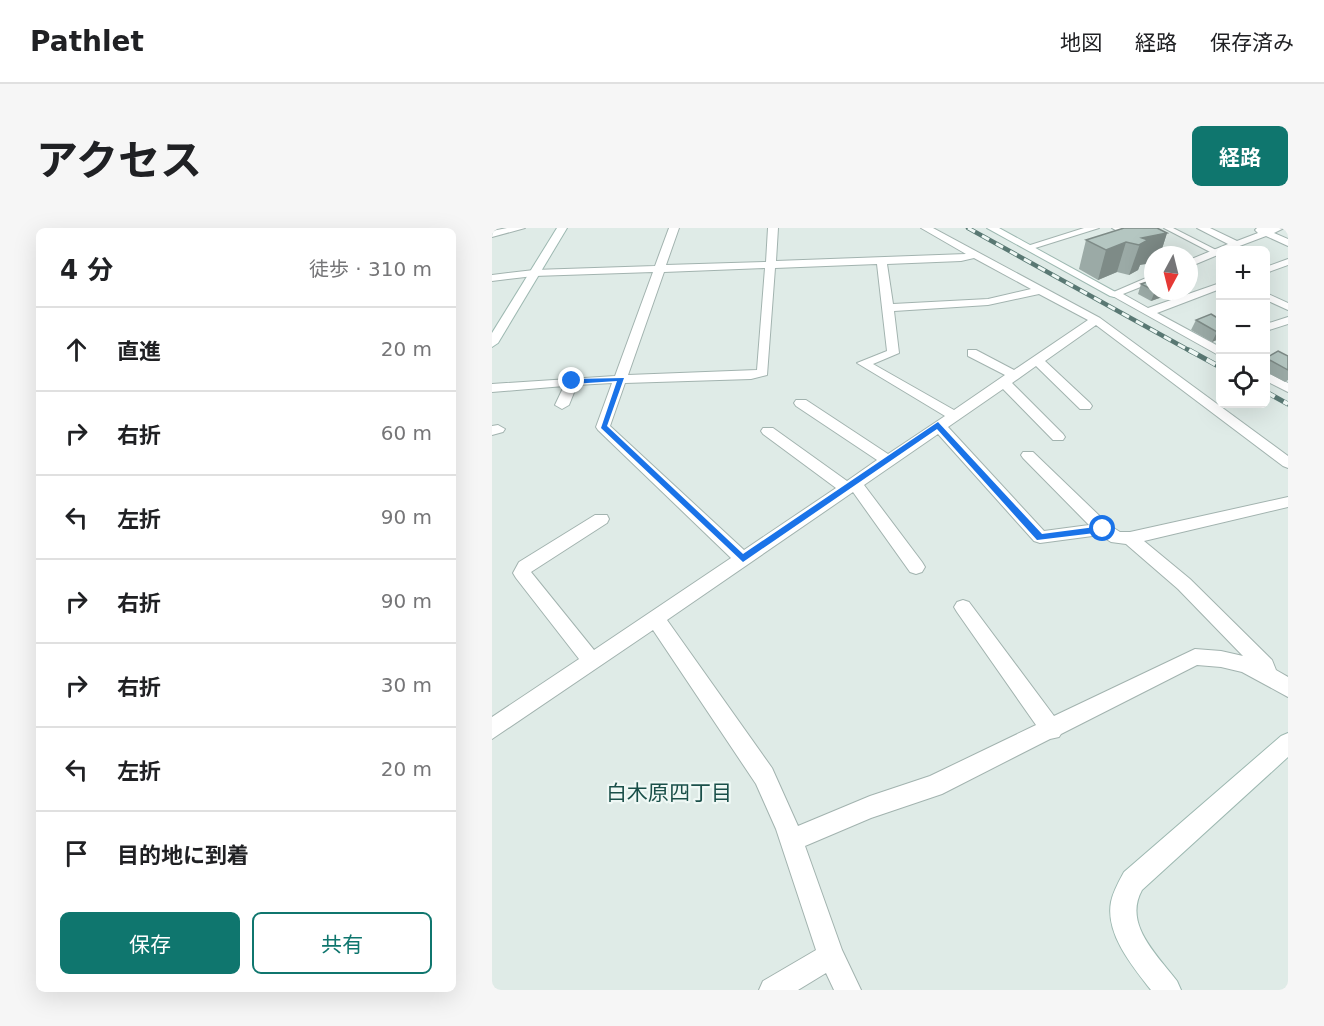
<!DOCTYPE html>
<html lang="ja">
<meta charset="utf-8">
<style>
:root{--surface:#fff;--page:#f6f6f6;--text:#202124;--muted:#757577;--line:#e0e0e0;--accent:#0f766e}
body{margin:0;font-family:"DejaVu Sans","Noto Sans JP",sans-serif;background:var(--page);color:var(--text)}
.controls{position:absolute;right:18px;top:18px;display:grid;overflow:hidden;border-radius:9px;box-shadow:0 6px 24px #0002}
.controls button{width:54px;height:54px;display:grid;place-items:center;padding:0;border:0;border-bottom:2px solid var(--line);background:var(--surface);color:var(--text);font:30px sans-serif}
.compass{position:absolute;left:652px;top:18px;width:54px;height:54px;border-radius:50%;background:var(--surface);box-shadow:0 6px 24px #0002;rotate:187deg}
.stop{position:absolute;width:18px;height:18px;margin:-14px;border:4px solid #1a73e8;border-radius:50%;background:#fff}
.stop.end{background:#1a73e8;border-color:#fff;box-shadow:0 2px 6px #0008}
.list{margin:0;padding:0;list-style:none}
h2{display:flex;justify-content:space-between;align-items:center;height:78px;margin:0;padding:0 24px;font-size:26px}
h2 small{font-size:20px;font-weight:400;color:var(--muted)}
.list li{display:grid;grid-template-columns:39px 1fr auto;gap:18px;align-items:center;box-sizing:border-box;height:84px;padding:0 24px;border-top:2px solid var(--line)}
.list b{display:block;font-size:22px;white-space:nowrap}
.list em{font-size:20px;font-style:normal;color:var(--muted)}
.actions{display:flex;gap:12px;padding:18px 24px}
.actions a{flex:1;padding:14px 0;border:2px solid var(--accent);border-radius:9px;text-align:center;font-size:21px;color:var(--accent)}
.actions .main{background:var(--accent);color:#fff}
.icon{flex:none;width:33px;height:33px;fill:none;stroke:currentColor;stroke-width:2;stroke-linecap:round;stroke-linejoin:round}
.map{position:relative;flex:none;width:796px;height:762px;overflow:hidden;border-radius:9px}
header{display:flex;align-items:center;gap:36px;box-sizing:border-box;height:84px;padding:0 30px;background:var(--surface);border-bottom:2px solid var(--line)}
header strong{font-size:28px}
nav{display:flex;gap:33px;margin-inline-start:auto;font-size:21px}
.intro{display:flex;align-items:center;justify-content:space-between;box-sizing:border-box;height:144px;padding:0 36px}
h1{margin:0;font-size:42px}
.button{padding:15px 27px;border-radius:9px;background:var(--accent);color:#fff;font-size:21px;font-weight:700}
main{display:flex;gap:36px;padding:0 36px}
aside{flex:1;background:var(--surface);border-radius:9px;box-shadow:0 6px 24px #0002}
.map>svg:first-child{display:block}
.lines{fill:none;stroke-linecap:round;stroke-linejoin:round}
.lane-casing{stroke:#a2b3af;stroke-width:2}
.street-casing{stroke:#a2b3af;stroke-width:2}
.secondary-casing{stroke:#9db8b1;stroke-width:2}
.lane{fill:#fff;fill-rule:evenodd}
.street{fill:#fff;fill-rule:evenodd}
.secondary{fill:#fff;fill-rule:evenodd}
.rail-far1-casing{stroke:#597873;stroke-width:4.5}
.rail-casing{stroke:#597873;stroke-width:5}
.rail-far1{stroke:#eff8f5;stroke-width:3;stroke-dasharray:8;stroke-linecap:butt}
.rail{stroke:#eff8f5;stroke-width:4;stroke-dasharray:10;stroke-linecap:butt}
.wall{fill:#9baaa6}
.shaded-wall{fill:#7e8b87}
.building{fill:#b4c6c1;stroke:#7e8b87;stroke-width:1.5}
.route{fill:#1a73e8}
.labels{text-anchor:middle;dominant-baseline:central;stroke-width:4.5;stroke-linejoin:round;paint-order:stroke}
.near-neighbourhood-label{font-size:21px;fill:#1a4f49;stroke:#eff8f5}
</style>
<header>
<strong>Pathlet</strong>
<nav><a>地図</a><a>経路</a><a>保存済み</a></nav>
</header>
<div class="intro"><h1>アクセス</h1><a class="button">経路</a></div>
<main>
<aside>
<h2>4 分<small>徒歩 · 310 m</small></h2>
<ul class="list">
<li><svg class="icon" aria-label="ahead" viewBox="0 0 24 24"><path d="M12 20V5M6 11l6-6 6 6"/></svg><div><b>直進</b></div><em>20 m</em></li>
<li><svg class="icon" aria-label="right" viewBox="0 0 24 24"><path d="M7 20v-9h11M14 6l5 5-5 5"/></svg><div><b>右折</b></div><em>60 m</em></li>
<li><svg class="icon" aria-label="left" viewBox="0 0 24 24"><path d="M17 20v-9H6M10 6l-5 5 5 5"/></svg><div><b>左折</b></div><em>90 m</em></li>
<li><svg class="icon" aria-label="right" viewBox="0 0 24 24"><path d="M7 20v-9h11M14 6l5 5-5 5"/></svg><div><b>右折</b></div><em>90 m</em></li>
<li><svg class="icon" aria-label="right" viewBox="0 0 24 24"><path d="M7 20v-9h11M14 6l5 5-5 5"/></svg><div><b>右折</b></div><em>30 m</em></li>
<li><svg class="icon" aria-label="left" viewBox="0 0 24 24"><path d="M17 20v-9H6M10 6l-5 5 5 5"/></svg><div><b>左折</b></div><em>20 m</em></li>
<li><svg class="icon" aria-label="arrive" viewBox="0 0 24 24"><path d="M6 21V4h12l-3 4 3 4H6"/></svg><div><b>目的地に到着</b></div></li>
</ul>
<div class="actions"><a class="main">保存</a><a>共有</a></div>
</aside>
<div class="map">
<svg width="796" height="762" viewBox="0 0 796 762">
<rect width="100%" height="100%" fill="#dfebe7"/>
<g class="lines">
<defs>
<polygon id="lane" points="672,0 681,0 728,24 722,26"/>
<g id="street">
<polygon points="15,0 33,0 0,9 0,3"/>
<path d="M177,0H187L174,37L274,34L276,0H286L284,33L474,26L429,0H441L608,90L796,228V240L791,238L604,97L553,133L598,175L600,178L598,181H588L544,138L520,155L571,206L573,209L571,212H561L511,161L456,199L552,303L597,297L531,230L529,227L531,224H541L617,297L628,304H638L796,269V279L652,313L698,351L780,432L784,442L796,449V469L750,444L729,439L705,437L569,506L567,509L558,511L450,566L379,590L313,618L350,722L369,762H342L334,745L306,762H267L271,753L324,722L284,601L264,556L161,402L0,511V489L87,431L24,350L21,345L27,334L103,287H115L117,291L115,295L39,344L102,422L239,330L106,202L104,199L120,155L85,157L77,177L70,181L63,177L72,158L0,164V156L123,148L161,44L42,48L0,53V47L42,42L163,38ZM482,30L539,61L496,71L401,76L395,36L469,33ZM385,36L395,123L365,135L453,188L396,226L314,172H304L302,175L304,178L385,232L355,253L281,200H271L269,203L271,206L344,260L252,322L118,198L133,155L259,151L275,147L283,40ZM273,40L265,142L136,147L172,44ZM547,66L596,92L522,142L484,122H476V128L513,147L462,182L381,136L407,125L402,83L496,77ZM446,206L542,313L548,315L608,307L619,314L634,316L686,361L751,428L729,423L703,421L562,488L477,374L471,372L465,374L462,379L465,384L544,497L438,548L378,568L306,598L280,540L175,392L361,264L418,344L424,346L430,344L433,339L430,334L372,257Z"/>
<polygon points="592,0 607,0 540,21 532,19"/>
<polygon points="620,0 632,0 681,27 669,27"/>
<polygon points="705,0 718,0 745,13 766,5 763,2 765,0 792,0 782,5 796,11 796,18 774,8 737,22 728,22 728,26 697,39 697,32 736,16"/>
<polygon points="796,31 796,37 774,45 774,39"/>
<polygon points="661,47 661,54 631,66 656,80 728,55 728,61 665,85 728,119 728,128 617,66"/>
<polygon points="774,65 796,75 796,82 774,72"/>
<polygon points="796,89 796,96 774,103 774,96"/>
<polygon points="774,144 796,155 796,164 774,153"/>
<polygon points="6,197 13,201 11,204 0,207 0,198"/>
</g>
<g id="secondary">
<polygon points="65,0 75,0 6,115 0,119 0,105"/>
<polygon points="495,0 507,0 627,66 622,69 618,68"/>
<path d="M796,505V529L650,662C631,696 665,727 685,753L689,762H659C641,739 613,706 619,674C621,664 627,653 632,644L789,508Z"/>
</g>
</defs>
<use href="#lane" class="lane-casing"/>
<use href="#street" class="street-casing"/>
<use href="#secondary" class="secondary-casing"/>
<use href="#lane" class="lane"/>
<use href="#street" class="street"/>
<use href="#secondary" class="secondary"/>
<defs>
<polyline id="rail-far1" points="476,0 700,124"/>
<g id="rail">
<polyline points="697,122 728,139"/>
<polyline points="774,164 796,176"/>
</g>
</defs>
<use href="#rail-far1" class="rail-far1-casing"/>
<use href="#rail" class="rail-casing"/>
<use href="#rail-far1" class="rail-far1"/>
<use href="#rail" class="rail"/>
</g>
<g class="wall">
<polygon points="675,5 668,27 661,27 648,37 646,42 637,47 625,44 606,52 587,41 594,12"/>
<polygon points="661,52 661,63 675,63 673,68 659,73 646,66 649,56"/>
<polygon points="704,92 729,92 729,110 720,114 699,102"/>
<polygon points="796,128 796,152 793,154 774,144 774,130"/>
</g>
<g class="shaded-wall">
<polygon points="675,5 668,27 661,27 661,35 648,37 646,42 637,47 650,10"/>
<polygon points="634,14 625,44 606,52 614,22"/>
<polygon points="663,63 675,63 673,68 659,73"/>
<polygon points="729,102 729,110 720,114 725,104"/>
</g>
<g class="building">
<polygon points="632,0 665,0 675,5 650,10 656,12 647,17 634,14 614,22 594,12"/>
<polygon points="661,52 661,62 649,56"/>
<polygon points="719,86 729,92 729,102 725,104 704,92"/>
<polygon points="786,123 796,128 796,142 774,130"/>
</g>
<polygon class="route" points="132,150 115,198 251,326 446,194 550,306 611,298 616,301 611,304 545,312 445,201 251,334 109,200 125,153 80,156 76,153 80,151"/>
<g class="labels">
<g class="near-neighbourhood-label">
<text x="177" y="565">白木原四丁目</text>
</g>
</g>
</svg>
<div class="controls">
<button>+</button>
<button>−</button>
<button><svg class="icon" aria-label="locate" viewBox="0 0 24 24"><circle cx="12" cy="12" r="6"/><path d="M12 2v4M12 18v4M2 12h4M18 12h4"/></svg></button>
</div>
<svg class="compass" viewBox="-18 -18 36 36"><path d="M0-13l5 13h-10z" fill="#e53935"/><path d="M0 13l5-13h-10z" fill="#757577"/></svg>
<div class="stop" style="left:611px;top:301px"></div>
<div class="stop end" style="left:80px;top:153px"></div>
</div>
</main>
